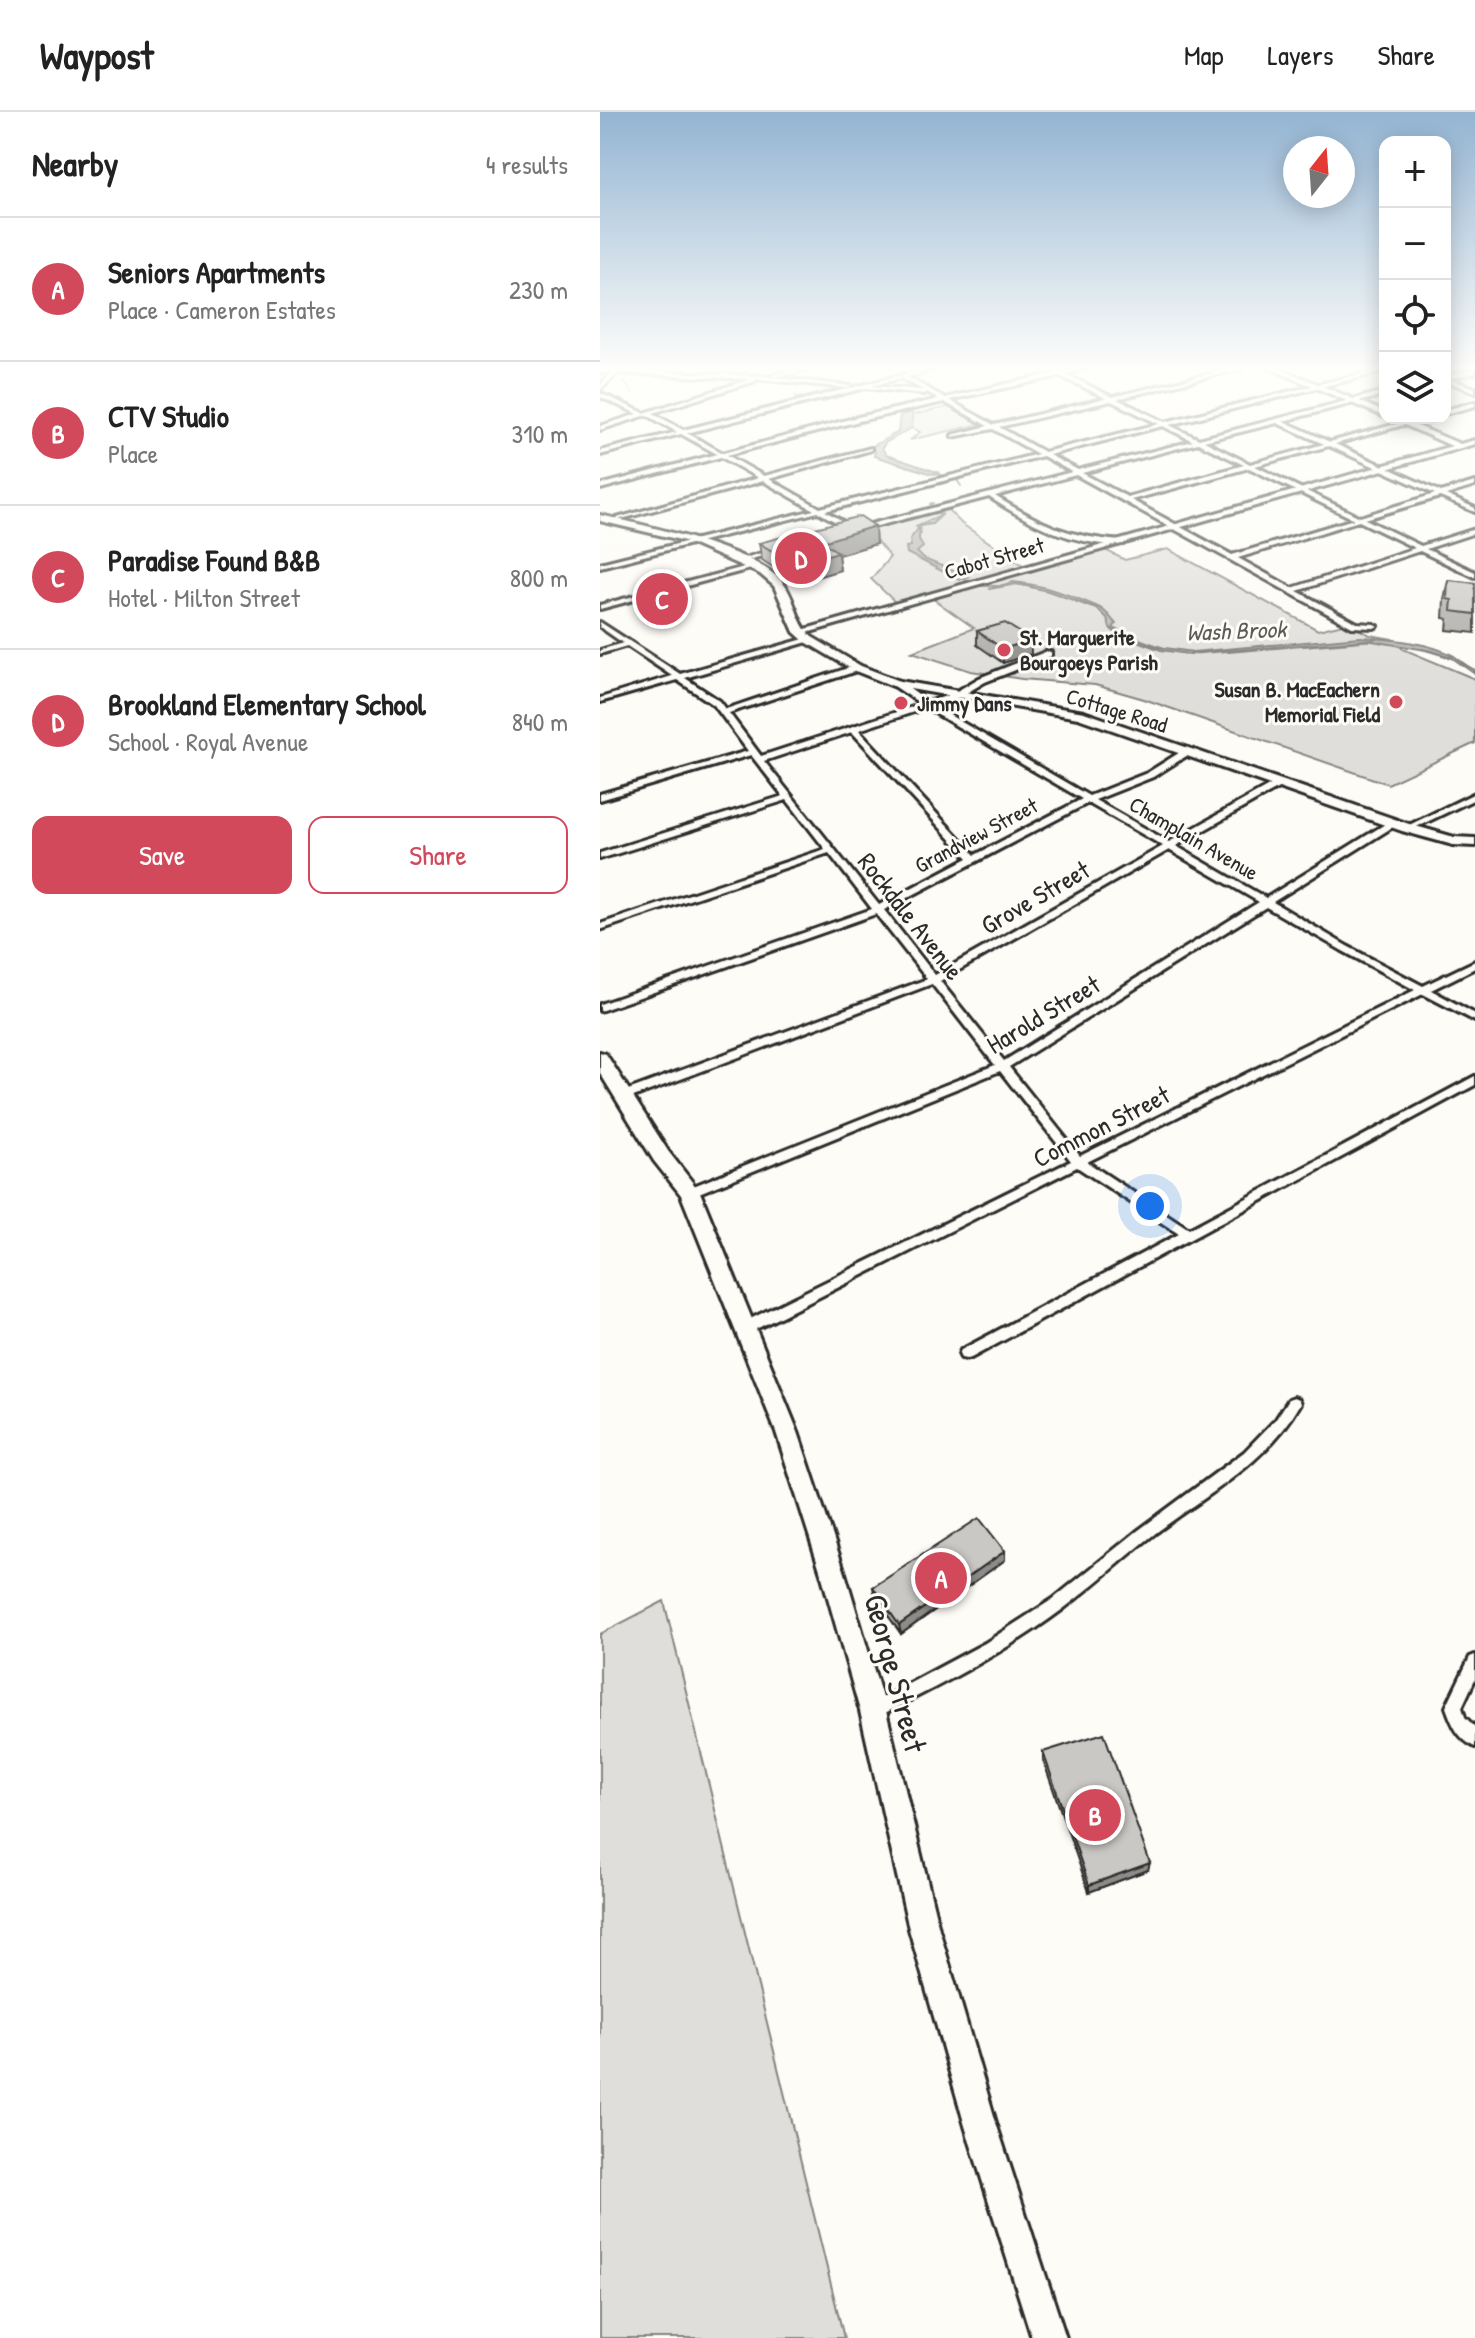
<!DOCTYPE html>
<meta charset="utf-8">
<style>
:root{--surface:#fff;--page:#f2f2f2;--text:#222;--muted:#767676;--line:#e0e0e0;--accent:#d1495b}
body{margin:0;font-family:"Patrick Hand",sans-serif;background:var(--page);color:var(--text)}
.controls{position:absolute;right:24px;top:24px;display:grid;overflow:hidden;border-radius:16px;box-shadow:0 4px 20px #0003}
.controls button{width:72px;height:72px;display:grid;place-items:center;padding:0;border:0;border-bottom:2px solid var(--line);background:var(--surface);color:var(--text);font:40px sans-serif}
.compass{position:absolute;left:683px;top:24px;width:72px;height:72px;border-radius:50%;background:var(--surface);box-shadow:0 4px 20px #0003;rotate:17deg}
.you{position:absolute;left:550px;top:1094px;width:28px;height:28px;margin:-20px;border:6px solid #fff;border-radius:50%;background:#1a73e8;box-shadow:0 0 0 12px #1a73e833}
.badge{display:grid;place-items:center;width:52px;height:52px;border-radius:50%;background:var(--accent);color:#fff;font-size:26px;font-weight:700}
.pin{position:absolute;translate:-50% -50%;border:4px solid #fff;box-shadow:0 2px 8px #0006}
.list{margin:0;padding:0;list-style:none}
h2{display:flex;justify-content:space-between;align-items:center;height:104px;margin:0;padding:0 32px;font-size:34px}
h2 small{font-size:26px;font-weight:400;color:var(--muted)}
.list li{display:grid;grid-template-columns:52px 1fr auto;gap:24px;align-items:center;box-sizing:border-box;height:144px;padding:0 32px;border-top:2px solid var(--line)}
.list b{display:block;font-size:30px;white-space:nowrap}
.list p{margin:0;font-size:26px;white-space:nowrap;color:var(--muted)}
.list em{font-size:26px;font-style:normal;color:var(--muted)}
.actions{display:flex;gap:16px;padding:24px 32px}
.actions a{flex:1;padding:18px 0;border:2px solid var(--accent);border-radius:16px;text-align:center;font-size:28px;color:var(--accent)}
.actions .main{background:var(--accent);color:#fff}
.icon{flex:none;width:44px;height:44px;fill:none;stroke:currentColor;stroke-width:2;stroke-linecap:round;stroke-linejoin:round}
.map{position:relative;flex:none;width:875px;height:2226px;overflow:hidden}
header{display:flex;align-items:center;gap:48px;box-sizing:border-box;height:112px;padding:0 40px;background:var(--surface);border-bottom:2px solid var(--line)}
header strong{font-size:38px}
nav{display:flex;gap:44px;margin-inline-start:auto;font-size:28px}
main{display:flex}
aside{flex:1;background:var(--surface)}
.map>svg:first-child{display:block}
.green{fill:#dfdeda;stroke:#858482;stroke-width:2}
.water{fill:#b5b4b1;stroke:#7e7d7b;stroke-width:2}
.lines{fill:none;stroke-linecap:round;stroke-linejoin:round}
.stream{stroke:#7e7d7b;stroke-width:2}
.minor-casing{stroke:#2b2b2b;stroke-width:6}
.tertiary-casing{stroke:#2b2b2b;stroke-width:6}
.secondary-casing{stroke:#2b2b2b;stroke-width:6}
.primary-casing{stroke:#2b2b2b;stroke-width:6}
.minor{fill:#fdfcf7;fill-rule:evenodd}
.tertiary{fill:#fdfcf7;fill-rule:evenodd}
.secondary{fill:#fdfcf7;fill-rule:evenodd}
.primary{fill:#fdfcf7;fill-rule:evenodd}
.wall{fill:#adaca9;stroke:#2b2b2b;stroke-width:2}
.shaded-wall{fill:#8d8c89;stroke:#2b2b2b;stroke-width:2}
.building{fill:#c9c8c4;stroke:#2b2b2b;stroke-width:2}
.poi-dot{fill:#d1495b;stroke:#fdfcf7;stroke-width:3}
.labels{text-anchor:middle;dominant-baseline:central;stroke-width:6;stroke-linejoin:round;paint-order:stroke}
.far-street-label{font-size:22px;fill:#2b2b2b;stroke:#fdfcf7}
.far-poi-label{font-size:22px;font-weight:bold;fill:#2b2b2b;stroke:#fdfcf7;text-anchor:start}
.far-water-label{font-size:24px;font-style:italic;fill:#5b5b5a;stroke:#fdfcf7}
.street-label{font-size:26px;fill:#2b2b2b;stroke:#fdfcf7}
.near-street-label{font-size:32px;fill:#2b2b2b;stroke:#fdfcf7}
</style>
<header>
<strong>Waypost</strong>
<nav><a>Map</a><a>Layers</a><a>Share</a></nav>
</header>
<main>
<aside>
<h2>Nearby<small>4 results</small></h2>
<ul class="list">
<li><span class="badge">A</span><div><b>Seniors Apartments</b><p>Place · Cameron Estates</p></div><em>230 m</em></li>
<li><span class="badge">B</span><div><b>CTV Studio</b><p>Place</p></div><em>310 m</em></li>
<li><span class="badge">C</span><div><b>Paradise Found B&amp;B</b><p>Hotel · Milton Street</p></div><em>800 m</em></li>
<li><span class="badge">D</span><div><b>Brookland Elementary School</b><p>School · Royal Avenue</p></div><em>840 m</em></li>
</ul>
<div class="actions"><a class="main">Save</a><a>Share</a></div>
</aside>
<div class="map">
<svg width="875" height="2226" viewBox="0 0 875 2226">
<rect width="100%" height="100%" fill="#fdfcf7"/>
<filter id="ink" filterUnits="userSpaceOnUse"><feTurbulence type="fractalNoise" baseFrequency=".0125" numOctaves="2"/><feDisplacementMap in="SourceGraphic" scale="16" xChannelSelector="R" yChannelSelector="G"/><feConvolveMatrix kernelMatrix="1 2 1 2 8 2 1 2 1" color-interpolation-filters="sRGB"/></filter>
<g filter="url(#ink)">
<g class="green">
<polygon points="348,295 380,312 310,328 320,320 312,316 312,303"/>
<polygon points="343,393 362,412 426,455 499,435 525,448 568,437 718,518 747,511 770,523 792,527 803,537 875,567 875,631 788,672 544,587 495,573 422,567 371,559 312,540 374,516 329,484 297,492 271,467 290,445 263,414"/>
<polygon points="64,1489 244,2226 0,2226 0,1522"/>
</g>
<g class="water">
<polygon points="312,301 312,316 285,331 282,336 286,343 340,361 332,362 274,344 275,339 271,335 298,320 300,303"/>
<polygon points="343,402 332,412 320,414 319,427 323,435 317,440 324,447 368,465 359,468 307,441 306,435 311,434 310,427 318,417 316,414"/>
<path d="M413,470C442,472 473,484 498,495C507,499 510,506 516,512L513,516L558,535L593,540L760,525C790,527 828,530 854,544C861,549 867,555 875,558V562L851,545L832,539L766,528L588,542L561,538L516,521L510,516L507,506L496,496L448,479L417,472L389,477Z"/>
</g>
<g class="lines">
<g class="stream">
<polyline points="32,280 24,270 35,256"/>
<polyline points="195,284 225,290"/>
<polyline points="334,361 357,368 361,374"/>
<polyline points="320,422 319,413 332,412 342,399 330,392 333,391"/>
<polyline points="360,465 379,474 397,474"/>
<polyline points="414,472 433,474"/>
<polyline points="475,489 493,496"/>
<polyline points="512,518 564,536"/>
<polyline points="703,534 774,528"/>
<polyline points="822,537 852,546"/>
<polyline points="628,540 687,535"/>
</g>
<defs>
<g id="minor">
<polygon points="204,256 215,256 175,265 172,263"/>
<path d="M330,256H339L307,265L345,286L455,261L445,256H452L461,260L490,256L465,262L512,285L634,256H644L517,287L565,310L785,256V259L569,313L599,327L785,279V283L683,309L730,330L819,306H828L735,332L841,380L875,370V374L846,383L875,396V400L840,385L765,407L821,434L875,417V421L826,437L875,460V465L820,439L697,479L757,511L774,512L778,514L774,516L752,515L476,363L395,384C440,412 468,425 522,429L524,430V432C474,435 430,412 389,385L254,420L218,400L0,455V451L214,398L163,369L10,410V408L158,366L121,345L0,377V373L117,342L81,322L0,343V339L77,320L47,303L0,318V314L38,302L0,285V281L44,301L151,267L18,261L1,277L0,273L12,261H0V257L162,264L251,274L248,276L156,267V269L53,301L83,318ZM460,264L506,286L394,313L349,288ZM301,266L323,278L272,274ZM265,276L324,282L327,280L339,287L258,305L123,341L87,321ZM511,289L559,312L444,340L399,315ZM344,290L388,314L352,323V325L393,317L438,342L220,396L169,367L271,338V336L164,364L127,343L259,309ZM677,311L724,332L650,352L604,329ZM563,314L593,329L478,358L449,343ZM598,331L644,353L527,385L482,361ZM729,334L835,382L760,405L655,354ZM443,344L472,360L255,416L225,399ZM649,356L754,407L632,443L531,388ZM759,409L815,436L692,476L638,446Z"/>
<polygon points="875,257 875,261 849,267 875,276 875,280 845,269 845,264"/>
<polygon points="875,290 875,294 845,302 845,298"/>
<polygon points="174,437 177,439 176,440 138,451 135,449"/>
<polygon points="152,453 154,454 154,456 0,497 0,493"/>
<path d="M0,510L80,562L211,525V529L85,566L120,589L126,597L254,554H260V558L129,601L161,644L321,592L294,574V570H300L328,590L352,582L379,566L445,540H451V544L385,570L358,586L334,594L489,684L547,661L582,639H588V643L553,665L495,688L569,730L676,670H682V674L576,734L666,786L790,709H796V713L673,790L747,834L823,874L875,849V856L831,878L875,902V909L823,882L487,1050L589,1117L875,964V973L371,1246L366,1247L361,1246L359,1242L361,1238L579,1122L477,1055L152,1219H142L141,1215L142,1211L471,1049L400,959L94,1083H86L84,1080L86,1077L395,953L332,872L28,987H20L19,984L20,981L327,867L276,802L0,899V892L272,797L229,741L0,818V812L225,737L187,688L0,747V741L183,684L151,643L0,688V682L148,639L114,593L77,568L0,590V586L72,564L27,534L0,542V538L23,531L0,515ZM326,596L482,687L375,743L259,618ZM252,620L368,746L279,793L164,649ZM488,691L563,734L335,863L284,798ZM569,738L659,790L404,949L340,869ZM666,795L741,838L815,878L480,1044L409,955Z"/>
<polygon points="875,681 875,687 810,718 804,718 803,716"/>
<path d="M694,1285L699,1287L701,1291C669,1349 608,1382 557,1420C525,1445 495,1473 463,1497C406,1540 342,1572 279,1604L273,1607L267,1604L265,1599L267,1594L385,1531L453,1487L536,1420L644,1340L676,1307L689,1287Z"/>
<path d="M875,1543V1567L862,1595L865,1605L875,1615V1635C858,1627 852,1612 846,1595L870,1545Z"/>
</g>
<g id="tertiary">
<polygon points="669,256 679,256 785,300 785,305"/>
<polygon points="789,306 799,306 860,332 875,328 875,332 203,522 195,520 852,334"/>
</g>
<path id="secondary" d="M0,403C43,413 156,437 183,471C196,487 196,511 212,525L261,554L300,569L484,600L812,713L854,725L875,726V734L853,733L802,719L478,606L293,574L253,558L204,529L194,520L174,474L160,462L85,429L0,409Z"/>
<polygon id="primary" points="0,940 6,942 68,1039 100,1080 198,1320 245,1461 286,1599 339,1817 397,2014 466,2226 432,2226 365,2014 309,1817 260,1599 221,1461 176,1320 81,1083 54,1049 0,961"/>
</defs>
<use href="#minor" class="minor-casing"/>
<use href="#tertiary" class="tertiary-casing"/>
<use href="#secondary" class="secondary-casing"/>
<use href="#primary" class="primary-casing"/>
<use href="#minor" class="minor"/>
<use href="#tertiary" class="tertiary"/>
<use href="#secondary" class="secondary"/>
<use href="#primary" class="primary"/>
</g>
<g class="wall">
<polygon points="159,431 276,432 238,443 240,458 197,471 162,448"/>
<polygon points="848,468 875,471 875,521 847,518 848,507 843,506 844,487"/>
<polygon points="377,519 431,528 431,542 403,551 377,533"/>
<polygon points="405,1448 301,1522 275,1485 273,1475"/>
<polygon points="443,1640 548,1758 489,1780 443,1648"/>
</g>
<g class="shaded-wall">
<polygon points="275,414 276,432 238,443 240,458 197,471 195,453 222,430"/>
<polygon points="431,528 431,542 403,551 403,537"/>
<polygon points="405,1439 405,1448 301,1522 299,1513"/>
<polygon points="550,1751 548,1758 489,1780 489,1773"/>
</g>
<g class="building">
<polygon points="260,404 275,414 222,430 238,440 195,453 159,431"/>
<polygon points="848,468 875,471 875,502 851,499 852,488 847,487"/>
<polygon points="405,511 431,528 403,537 377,519"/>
<polygon points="379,1406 405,1439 299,1513 273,1475"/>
<polygon points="504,1621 550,1751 489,1773 443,1640"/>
</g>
</g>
<linearGradient id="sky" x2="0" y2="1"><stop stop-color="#93b4d2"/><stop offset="0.45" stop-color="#fefefb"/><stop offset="1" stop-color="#fefefb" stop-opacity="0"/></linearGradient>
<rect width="875" height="568" fill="url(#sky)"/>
<g class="poi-dot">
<circle cx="404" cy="538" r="8"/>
<circle cx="796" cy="590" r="8"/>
<circle cx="301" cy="591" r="8"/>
</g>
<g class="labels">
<g class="far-street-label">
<text transform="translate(394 446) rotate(-16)">Cabot Street</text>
<text transform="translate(517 598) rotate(17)">Cottage Road</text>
<text transform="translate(376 723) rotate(-28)">Grandview Street</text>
<text transform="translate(594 726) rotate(30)">Champlain Avenue</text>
</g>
<g class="far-poi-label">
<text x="420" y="525">St. Marguerite<tspan x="420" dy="25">Bourgoeys Parish</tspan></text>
<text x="780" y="577" text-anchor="end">Susan B. MacEachern<tspan x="780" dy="25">Memorial Field</tspan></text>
<text x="317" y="591">Jimmy Dans</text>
</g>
<g class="far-water-label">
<text transform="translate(636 518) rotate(-2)">Wash Brook</text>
</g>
<g class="street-label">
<text transform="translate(435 785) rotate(-30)">Grove Street</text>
<text transform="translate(311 804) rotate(52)">Rockdale Avenue</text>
<text transform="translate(443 902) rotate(-31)">Harold Street</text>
<text transform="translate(501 1014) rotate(-27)">Common Street</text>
</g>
<g class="near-street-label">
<text transform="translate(296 1561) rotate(75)">George Street</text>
</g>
</g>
</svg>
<div class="controls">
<button>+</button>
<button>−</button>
<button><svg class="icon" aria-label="locate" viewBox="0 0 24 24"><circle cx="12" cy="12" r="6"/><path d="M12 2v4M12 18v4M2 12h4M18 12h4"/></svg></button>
<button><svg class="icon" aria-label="layers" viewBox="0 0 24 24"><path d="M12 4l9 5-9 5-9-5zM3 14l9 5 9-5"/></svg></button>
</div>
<svg class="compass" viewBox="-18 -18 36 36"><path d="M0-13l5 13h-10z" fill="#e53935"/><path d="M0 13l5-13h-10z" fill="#767676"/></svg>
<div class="you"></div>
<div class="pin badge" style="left:341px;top:1466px">A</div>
<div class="pin badge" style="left:495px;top:1703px">B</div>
<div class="pin badge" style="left:62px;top:487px">C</div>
<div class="pin badge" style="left:201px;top:446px">D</div>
</div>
</main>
